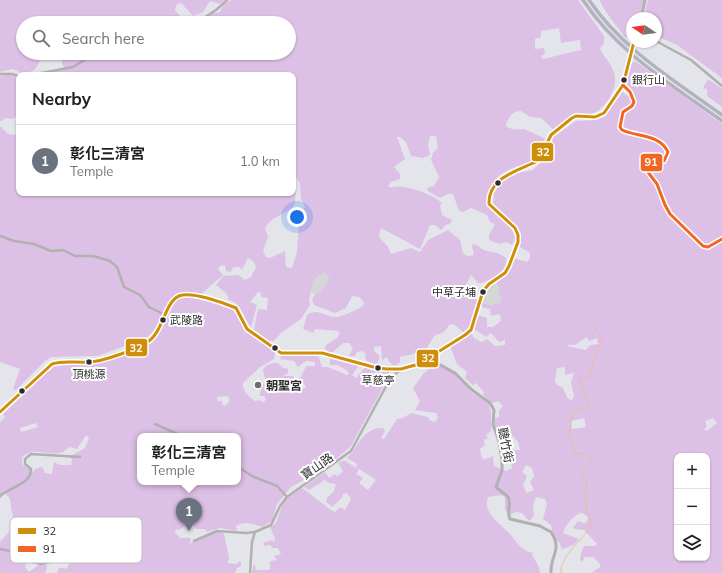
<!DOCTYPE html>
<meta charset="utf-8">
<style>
:root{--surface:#fff;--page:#f6f6f6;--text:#202124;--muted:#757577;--line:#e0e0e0;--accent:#1a73e8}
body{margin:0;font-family:Mulish,"Noto Sans TC",sans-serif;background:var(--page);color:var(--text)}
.controls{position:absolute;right:12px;bottom:12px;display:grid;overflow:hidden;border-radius:8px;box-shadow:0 1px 3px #0004}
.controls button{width:36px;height:36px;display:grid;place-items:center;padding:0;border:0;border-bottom:1px solid var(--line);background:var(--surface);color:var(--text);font:20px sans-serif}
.compass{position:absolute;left:626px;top:12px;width:36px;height:36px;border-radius:50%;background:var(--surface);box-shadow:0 1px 3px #0004;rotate:283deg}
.you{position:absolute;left:297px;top:217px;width:14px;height:14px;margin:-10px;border:3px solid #fff;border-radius:50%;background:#1a73e8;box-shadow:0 0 0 6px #1a73e833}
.badge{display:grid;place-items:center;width:26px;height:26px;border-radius:50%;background:var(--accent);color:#fff;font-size:13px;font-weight:700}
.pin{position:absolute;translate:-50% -33px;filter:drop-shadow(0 1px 2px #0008)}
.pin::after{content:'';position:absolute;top:21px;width:14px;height:12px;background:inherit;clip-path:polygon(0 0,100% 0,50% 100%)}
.popup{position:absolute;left:137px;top:433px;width:104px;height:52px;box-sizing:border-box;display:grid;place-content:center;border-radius:8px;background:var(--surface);filter:drop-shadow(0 1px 3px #0005);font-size:13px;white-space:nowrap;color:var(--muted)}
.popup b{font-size:15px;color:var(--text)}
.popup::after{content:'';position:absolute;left:50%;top:100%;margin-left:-8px;border:8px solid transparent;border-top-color:var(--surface)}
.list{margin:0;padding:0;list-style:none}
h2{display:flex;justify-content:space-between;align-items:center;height:52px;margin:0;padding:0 16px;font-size:17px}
h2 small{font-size:13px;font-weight:400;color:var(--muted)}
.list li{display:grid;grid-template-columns:26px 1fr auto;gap:12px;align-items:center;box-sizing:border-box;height:72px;padding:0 16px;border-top:1px solid var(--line)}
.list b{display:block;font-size:15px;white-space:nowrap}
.list p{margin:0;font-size:13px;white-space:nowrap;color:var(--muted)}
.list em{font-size:13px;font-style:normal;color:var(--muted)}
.icon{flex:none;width:22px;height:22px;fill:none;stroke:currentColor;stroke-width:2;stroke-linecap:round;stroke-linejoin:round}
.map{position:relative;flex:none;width:722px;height:573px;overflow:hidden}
.search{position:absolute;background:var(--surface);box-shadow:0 1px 3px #0004;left:16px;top:16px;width:280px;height:44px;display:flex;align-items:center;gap:10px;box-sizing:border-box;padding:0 14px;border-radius:22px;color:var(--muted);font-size:15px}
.panel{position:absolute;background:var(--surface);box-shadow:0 1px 3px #0004;left:16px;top:72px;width:280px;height:124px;border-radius:8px}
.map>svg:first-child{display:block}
.industrial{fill:#d5d7d7}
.green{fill:#ddc0e6;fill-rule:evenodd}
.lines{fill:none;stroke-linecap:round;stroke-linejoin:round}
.stream{stroke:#e8be9d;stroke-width:1}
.minor{stroke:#b1b1b2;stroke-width:2.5}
.tertiary{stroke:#b1b1b2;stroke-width:3}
.secondary{stroke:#b1b1b2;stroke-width:3}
.primary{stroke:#b3b3c0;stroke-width:3.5}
.bus-1-casing{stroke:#fff;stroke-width:6}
.bus-2-casing{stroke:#fff;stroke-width:6}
.bus-1{stroke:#cf8e09;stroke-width:3}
.bus-2{stroke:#f26522;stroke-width:3}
.bus-dot{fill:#2e2e2e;stroke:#fff;stroke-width:1.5}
.poi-dot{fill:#6e6e70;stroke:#fff;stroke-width:1.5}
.labels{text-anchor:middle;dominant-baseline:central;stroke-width:4;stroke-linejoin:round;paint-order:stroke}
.bus-label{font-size:11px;fill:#2e2e2e;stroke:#fff;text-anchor:start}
.poi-label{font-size:12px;font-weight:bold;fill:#2e2e2e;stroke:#fff;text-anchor:start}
.street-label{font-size:12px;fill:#2e2e2e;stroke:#fff}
.key{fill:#fff;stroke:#c0c0c0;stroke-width:1}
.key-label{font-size:11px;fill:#2e2e2e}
.line-badge{stroke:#fff;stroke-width:1.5}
.badge-label{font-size:11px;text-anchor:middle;font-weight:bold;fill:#fff}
</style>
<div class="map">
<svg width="722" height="573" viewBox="0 0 722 573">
<rect width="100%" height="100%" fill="#e4e5eb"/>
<g class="industrial">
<polygon points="320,273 327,274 329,276 326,285 320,294 315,294 311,292 314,279"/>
<polygon points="495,282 503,297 499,305 493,306 482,303 487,289"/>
</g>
<g class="green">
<path d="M0,0H224L220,4L210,1L203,12L193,16L181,3L176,5L175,10L186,23H23V53H37L40,59C38,68 33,72 24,74L13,69L0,72Z"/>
<path d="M232,0H578L604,36V43L600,49C604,57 610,62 613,70C621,86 605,111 589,115C583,116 579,113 573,114L553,129L541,118L530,117L521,111C512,111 508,118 506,126C513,131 517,129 524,129C527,130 542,137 545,139C543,145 544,152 539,156C524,170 501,163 490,189C488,195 486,200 488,207C496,216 523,231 512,245L506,242L499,244L489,240V235L495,224L490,222L487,215L471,208L463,212L459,211L453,194H448L440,198L428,191L427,188L434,186L439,177L431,160L433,153L438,148L436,136H430L428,145L430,155L423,158L411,156L406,142L400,137H397L405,159L394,167L400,174V179L391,182L388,186L391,188C401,182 434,195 442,203L440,206L442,215L452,220L451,223L446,225L441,230L435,225H430L420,249L381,228L379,237L388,247L391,254L411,248L420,252L428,240L448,230L460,240L463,253L467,256L474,255L472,246L473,244C479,245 479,248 484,250C492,253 499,252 506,258C508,271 492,279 482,283H478L471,275L465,286H462L460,290L478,301C475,312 474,325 463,332L455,325L450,324L444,332L434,336L427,348L418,353L400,357V362L396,365H392L386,357L382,361L381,346L374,347V351L380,356L378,362L375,364L367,361L365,358L366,354L362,351L357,352L355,356H349L353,348L349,343H343L333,352H329L325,349L326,345L337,338L340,333L338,331L315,329L313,333L303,329L307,315C319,307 325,318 337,317C341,317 359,309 363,306L364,302L359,297L352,296L346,308L335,313L314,305L312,299L315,294L320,293L326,285L329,276L323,273L314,279L309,300L310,305L301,319L281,333L274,341H269L254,330L258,309L267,310L268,298L261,297V293L258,292L250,302L257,305L251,327C242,317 243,304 229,300L226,293L216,285L223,276L238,275L245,280L251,277L256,267L254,262L248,258L242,270L240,267H233L231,272L226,271L225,265L220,266L218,269L223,275L199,296L190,293H177L155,330L146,338L98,356L51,357L45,361L16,390L13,389L20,369L0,362V126L8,134L19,135V193H293V180L296,184L295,204C288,215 272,215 265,228L268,237L263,251L266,257L270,258L285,251L286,267L292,268L297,252L299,219L305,207L301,199L300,183L293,173V75H41L65,69L62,64V53H289V23H198L212,13L220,12L223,4ZM559,28L561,43L580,40L581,50L543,59L541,56L545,54L544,48L535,49V39L541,37V31Z"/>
<path d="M600,0H644L639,18H632V36L625,38C619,28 602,9 600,0Z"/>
<polygon points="648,0 722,0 722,78 677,45 656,36 656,18 643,18"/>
<path d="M635,61L722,124V573H591L600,567V564L593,557H585L582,562L580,560L581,553L584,546H595L597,544L584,530L574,529L573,527L578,521L583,523L587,522L588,517L582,513C574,514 565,526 563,533L579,539L574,545L562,549L559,542L553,538L551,525L543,519L547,504L545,499L536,497L533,506L534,516L529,521L522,513L515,512L509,516L505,509V497L501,495L488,497C482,512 500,524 509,533C517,542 521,551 533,553L532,555L539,567L540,573H252L253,566L255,565L256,570H270V561L277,560L274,556L281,554L278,548H272L270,545L264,546L263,543L272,540L274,542L275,539L270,527L276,523L283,502L302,488L331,510L335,512L340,507L345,510L351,499L347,493L343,494L342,498L332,507L326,502L327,498L334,491L336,484L329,483L325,480L309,490L304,487L325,472L329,478L334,474L338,476L343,471L338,463L344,460L356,468L357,464L347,458C359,447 361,428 383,428L385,431L381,438L384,439L397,419L403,418L411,413L428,417L431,421L435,422L438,418L436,413L415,410L420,401L413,388L424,373L438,362L457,372L456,376L463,381L472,393L488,402L491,412V431L486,435L488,438L484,440L485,445L480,449L481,456L484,460L493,456L494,466L506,471L512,468L508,450H520C519,441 515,436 506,433L503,442C494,437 495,426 495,418L499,417V411L503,406L498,401L492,403L483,395L484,392L476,383L473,385L465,378L467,372L457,364L450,346L457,344L471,333L474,338L481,342L487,339L495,346L505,345V340L499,342L491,333L486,337L474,329L478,315L487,318V327H493L501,321L500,314L491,316L490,309L481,307L482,303L493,306L494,303L499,305L502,297L499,294V288L495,282L505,276L514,258L527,262L530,258V253L520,247C522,226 506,220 493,206L494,193L503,180L513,174L533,170L542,161L554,137L576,121L595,120L604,117L619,94L622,92L628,96L630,93L625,85L631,64ZM587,337L589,341L597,338L598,344L590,345L586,350L567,346L568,345H575ZM565,367V375L574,373L571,382L574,396L572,400L568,399L563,388L557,385L555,381L557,368ZM584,418L586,427L572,429L571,421ZM713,418L717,423L707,431L704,430L707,426L705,421ZM677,456H707V558H677ZM526,465L532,468L534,476L530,482L534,490L526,493L523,485L527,476L522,472ZM359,469L376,480L368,490L359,483L363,478L356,474Z"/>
<polygon points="9,74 19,78 19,114 13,119 5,118 2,121 0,121 0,76"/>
<polygon points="708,79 722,89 722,107 707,96 707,89 703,88"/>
<path d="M184,296L233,307L243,326L275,352L274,359L260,367L243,383C242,391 249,397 255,401L259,400L263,402L266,400L264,396H259L265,379L263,370C265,365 273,362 278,363L283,368L288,369V373L283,376H293L300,390L305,388L306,386L298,379L301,377L306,366H315V362L306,361L298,367L294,361L280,359L282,355L315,354L319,357L322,367H328L347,375L349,374L348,371L337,365H330V357L360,364L352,375L356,378L366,366L386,371L387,380L351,446L323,470L291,487L277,504L272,521L262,527C253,524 245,520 236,526L237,531L220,528L207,532L205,529H196L191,522L181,529L175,530V532L180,538H190L191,540L189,544L214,532H222L224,534L229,557L228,563L237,564L239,561L241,562V566L237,568L235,573H57L59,568H64L67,569L70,561C64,555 58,559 50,562L44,554L35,557L36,564L27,562L25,567L29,572L40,564H46L47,567L45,573H0V542L9,532L13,515C9,508 14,497 4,494L0,499V422L5,417L3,414L52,367L61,365H91L148,345C165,332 165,303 184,296ZM226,396L229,397V402L225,406L222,405V401H217V397ZM36,423L38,427L21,432L20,428ZM86,435L89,438L85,448L69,457L72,459L71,465H60L54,462L52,474L45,473L42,467L35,469L34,472C33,472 23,465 22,464V457C36,446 45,456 59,453C64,453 66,449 70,447L77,449ZM140,436H238V482H140ZM85,525L88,533L86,536H83L80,528Z"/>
</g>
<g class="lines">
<path class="stream" d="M561,573C559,555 587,538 592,522L587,512L585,494L587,483L582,473L589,464L591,459L587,455L576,453L569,433L573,412L587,408L589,406L579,382L580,379L589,378L597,348L603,341L595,328L590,324"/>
<g class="minor">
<polyline points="196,23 216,10 227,0"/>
<polyline points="656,41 691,60 722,86"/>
<polyline points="0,74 12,74 19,76"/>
<polyline points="31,75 73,67 86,59 87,53"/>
<polyline points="0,236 14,241 34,244 51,251 63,250 75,256 93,256 110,261 117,267 124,287 140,295 149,307 165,315"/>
<polyline points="387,369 390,379"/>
<polyline points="155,424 182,436"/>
<polyline points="238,467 252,476 277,486 287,497"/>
<path d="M0,496C8,488 32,484 31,469L25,464V459L31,454L80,457"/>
<polyline points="194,541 217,531 246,533 255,532"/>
<polyline points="0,549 10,551 25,560 41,564 50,562 59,557 73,558 89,550"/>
<polyline points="250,573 252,542 255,532 271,525 280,506 287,497 351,451 390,379 401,369"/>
</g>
<g class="tertiary">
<path d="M623,85L630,92L634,102L632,106L623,112L620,127L622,130C637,137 660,134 668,152L664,161L647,163L644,167L657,184L665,205L670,214L703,246L708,247L722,239"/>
<path d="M430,359L456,374L472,390L490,403L494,410L493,425L499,441L502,460V470L496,487C499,491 505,493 508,497C512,504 506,512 510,519L540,526L551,532C563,550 550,555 551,573"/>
</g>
<g class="secondary">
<polyline points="641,18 645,0"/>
<path d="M0,412L52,364C63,360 77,363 88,362C103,362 137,349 149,341C163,331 165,302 179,296C192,291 224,303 236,308L247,329L281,353H322L377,368L387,369H401L419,364L465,335L471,330L483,291L489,284L505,273L509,266L518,242V235L515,228L489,204C488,176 520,171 539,160L551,135L572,118L576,116L595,117L604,113L623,85L634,42"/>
</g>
<g class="primary">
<path d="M583,0C617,52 672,85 722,121"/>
<path d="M589,0C622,49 675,81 722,115"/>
</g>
<defs>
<path id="bus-1" d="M0,412L52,364C63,360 77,363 88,362C103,362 137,349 149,341C163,331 165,302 179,296C192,291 224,303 236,308L247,329L281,353H322L377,368L387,369H401L419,364L465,335L471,330L483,291L489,284L505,273L509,266L518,242V235L515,228L489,204C488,176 520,171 539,160L551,135L572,118L576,116L595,117L604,113L623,85L634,42"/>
<path id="bus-2" d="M623,85L630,92L634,102L632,106L623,112L620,127L622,130C637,137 660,134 668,152L664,161L647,163L644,167L657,184L665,205L670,214L703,246L708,247L722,239"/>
</defs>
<use href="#bus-1" class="bus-1-casing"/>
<use href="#bus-2" class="bus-2-casing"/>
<use href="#bus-1" class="bus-1"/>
<use href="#bus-2" class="bus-2"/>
</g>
<g class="bus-dot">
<circle cx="624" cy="80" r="3.5"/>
<circle cx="498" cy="183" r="3.5"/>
<circle cx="483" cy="292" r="3.5"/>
<circle cx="163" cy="320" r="3.5"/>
<circle cx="275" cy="348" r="3.5"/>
<circle cx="89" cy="362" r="3.5"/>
<circle cx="378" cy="368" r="3.5"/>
<circle cx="22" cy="391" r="3.5"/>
</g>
<circle class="poi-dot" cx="258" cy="385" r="4"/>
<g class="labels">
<g class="bus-label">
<text x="632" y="80">銀行山</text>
<text x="476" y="292" text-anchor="end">中草子埔</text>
<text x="170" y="320">武陵路</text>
<text x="89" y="374" text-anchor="middle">頂桃源</text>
<text x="378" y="380" text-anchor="middle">草慈亭</text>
</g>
<g class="poi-label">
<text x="266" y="385">朝聖宮</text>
</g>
<g class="street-label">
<text transform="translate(506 445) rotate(79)">聽竹街</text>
<text transform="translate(317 466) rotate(-35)">寶山路</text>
</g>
</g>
<rect x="10" y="517" width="132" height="46" rx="6" class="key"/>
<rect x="18" y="528" width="18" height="6" fill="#cf8e09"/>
<rect x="18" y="546" width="18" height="6" fill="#f26522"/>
<g class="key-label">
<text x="43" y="535">32</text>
<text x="43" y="553">91</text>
</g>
<g class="line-badge">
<rect x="531" y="142" width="23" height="20" rx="4" fill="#cf8e09"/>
<rect x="640" y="153" width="23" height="19" rx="4" fill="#f26522"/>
<rect x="125" y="338" width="23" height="19" rx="4" fill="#cf8e09"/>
<rect x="416" y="349" width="23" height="19" rx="4" fill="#cf8e09"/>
</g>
<g class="badge-label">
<text x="543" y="156">32</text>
<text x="651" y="166">91</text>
<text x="136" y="352">32</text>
<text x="428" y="362">32</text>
</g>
</svg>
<div class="controls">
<button>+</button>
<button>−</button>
<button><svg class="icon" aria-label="layers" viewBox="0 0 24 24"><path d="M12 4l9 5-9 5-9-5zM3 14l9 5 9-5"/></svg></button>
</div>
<svg class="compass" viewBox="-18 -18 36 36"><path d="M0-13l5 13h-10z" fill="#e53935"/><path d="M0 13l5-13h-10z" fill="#757577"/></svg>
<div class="you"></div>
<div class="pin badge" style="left:189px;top:531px;background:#6b7280">1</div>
<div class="popup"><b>彰化三清宮</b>Temple</div>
<div class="search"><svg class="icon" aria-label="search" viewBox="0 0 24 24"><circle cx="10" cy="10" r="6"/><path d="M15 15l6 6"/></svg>Search here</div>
<section class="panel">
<h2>Nearby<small></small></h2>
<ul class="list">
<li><span class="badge" style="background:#6b7280">1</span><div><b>彰化三清宮</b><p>Temple</p></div><em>1.0 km</em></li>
</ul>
</section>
</div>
